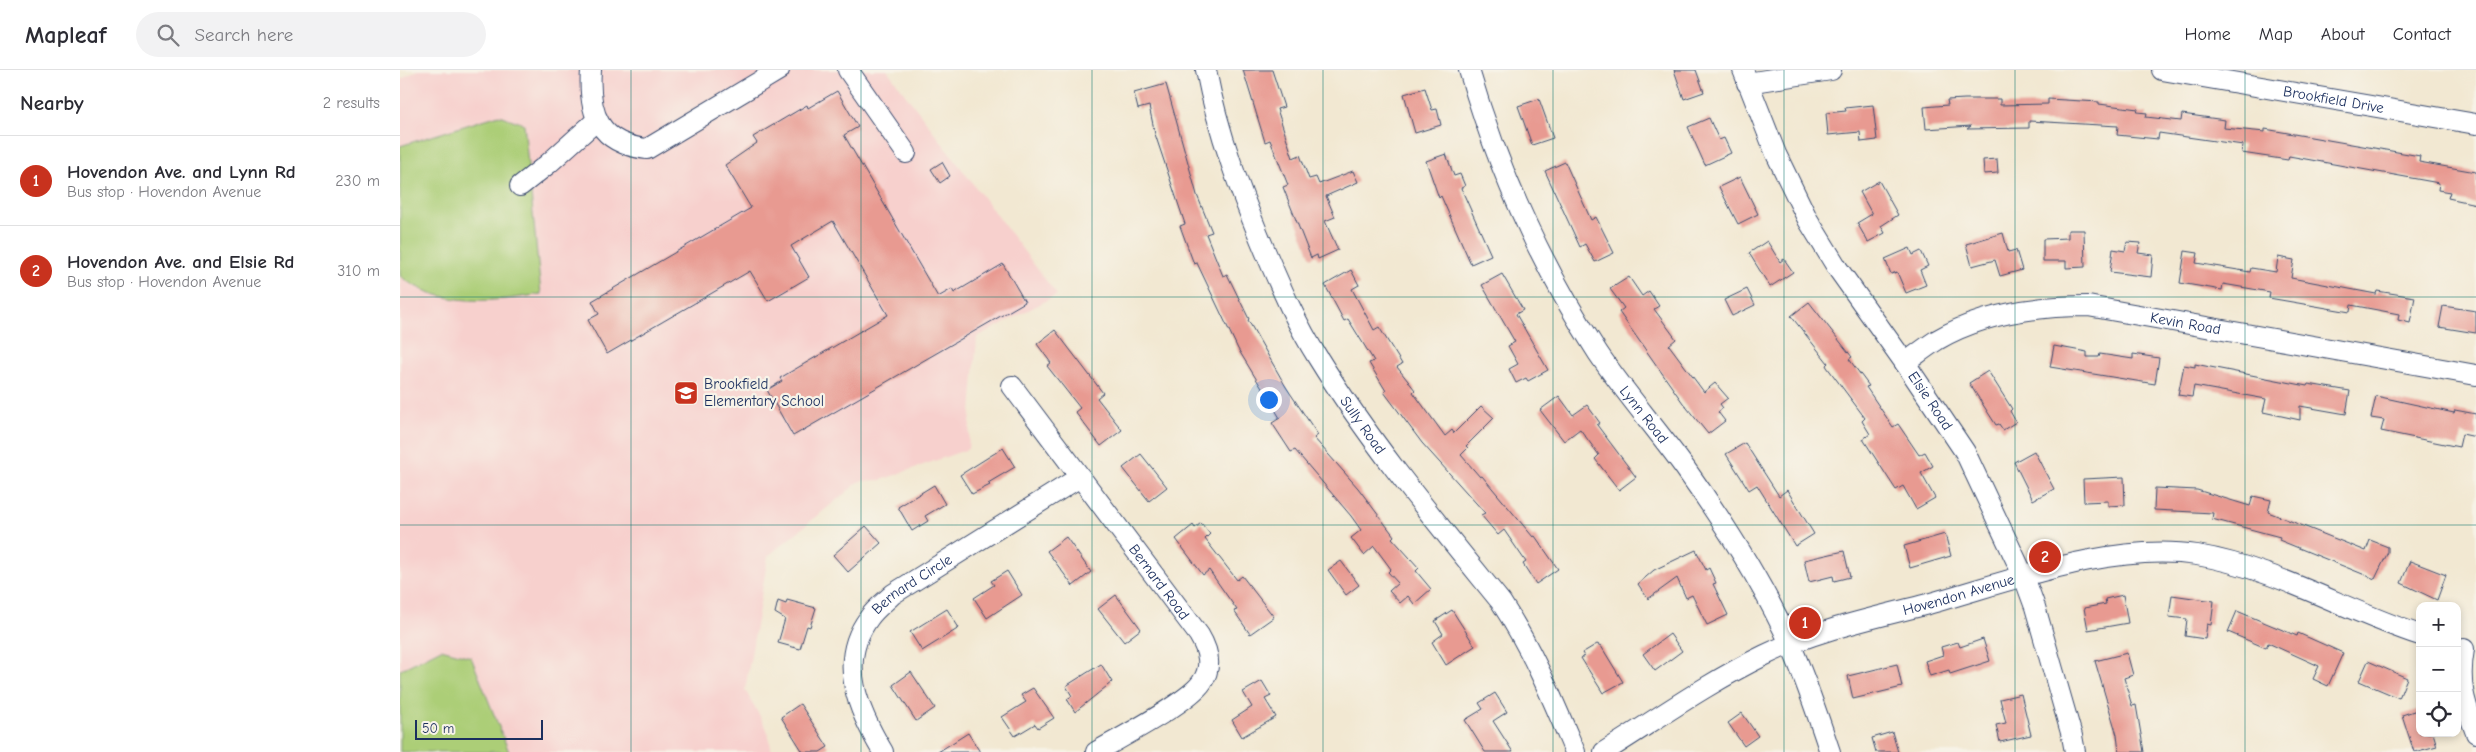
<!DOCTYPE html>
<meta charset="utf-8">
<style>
:root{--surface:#fff;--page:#f2f2f3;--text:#2b2b33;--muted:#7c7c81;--line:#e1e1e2;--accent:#c8321e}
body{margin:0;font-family:"Comic Neue",sans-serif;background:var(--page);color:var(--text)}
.controls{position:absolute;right:15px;bottom:15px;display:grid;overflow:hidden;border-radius:10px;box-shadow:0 2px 8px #0003}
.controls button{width:45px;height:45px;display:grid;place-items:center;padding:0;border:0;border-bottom:1px solid var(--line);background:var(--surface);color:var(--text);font:25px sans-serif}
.scale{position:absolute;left:15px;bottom:12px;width:128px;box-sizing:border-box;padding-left:5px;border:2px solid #1b2f5e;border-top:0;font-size:14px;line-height:18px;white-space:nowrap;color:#1b2f5e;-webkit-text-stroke:4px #f7f3e8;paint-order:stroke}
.you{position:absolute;left:868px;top:329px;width:18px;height:18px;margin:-12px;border:4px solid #fff;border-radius:50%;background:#1a73e8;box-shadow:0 0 0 8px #1a73e833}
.badge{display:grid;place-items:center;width:32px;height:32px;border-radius:50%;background:var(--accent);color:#fff;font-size:16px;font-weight:700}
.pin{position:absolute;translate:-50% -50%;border:2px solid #fff;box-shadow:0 1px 5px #0006}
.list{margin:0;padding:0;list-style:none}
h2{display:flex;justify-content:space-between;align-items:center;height:65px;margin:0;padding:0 20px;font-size:21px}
h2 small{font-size:16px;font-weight:400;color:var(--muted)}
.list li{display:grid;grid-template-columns:32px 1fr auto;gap:15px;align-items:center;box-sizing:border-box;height:90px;padding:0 20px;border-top:1px solid var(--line)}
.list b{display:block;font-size:19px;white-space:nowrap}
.list p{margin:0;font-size:16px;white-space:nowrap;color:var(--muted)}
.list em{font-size:16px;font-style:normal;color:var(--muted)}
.icon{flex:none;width:28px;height:28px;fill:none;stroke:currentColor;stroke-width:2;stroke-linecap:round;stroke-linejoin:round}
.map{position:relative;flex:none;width:2076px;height:682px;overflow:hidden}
header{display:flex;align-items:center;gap:30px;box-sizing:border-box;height:70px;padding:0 25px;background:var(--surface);border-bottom:1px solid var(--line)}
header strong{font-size:24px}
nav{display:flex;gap:28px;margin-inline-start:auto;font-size:18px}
.search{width:350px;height:45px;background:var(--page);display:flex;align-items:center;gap:12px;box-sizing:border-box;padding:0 18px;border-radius:28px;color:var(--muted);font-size:19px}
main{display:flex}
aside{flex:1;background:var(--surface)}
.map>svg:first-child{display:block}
.built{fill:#f7d0cd}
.green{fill:#acce77;stroke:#647e6a}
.building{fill:#e89a91}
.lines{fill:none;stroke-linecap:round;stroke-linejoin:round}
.minor-casing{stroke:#3b4b6f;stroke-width:22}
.minor{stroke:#fff;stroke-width:20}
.grid{fill:none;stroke:#0f766e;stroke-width:1;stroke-opacity:0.55}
.labels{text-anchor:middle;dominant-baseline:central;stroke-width:4.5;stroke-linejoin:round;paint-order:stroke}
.street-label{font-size:15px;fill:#1b2f5e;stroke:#f7f3e8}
.poi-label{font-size:15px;fill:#1b2f5e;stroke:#f7f3e8;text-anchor:start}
</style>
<header>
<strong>Mapleaf</strong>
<div class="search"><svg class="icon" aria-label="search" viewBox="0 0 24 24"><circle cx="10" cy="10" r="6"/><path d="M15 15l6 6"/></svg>Search here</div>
<nav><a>Home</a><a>Map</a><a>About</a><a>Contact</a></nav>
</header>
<main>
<aside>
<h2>Nearby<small>2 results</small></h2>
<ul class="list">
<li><span class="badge">1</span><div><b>Hovendon Ave. and Lynn Rd</b><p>Bus stop · Hovendon Avenue</p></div><em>230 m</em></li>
<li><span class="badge">2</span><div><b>Hovendon Ave. and Elsie Rd</b><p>Bus stop · Hovendon Avenue</p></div><em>310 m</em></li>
</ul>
</aside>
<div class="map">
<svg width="2076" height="682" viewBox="0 0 2076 682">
<rect width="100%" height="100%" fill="#f7f3e8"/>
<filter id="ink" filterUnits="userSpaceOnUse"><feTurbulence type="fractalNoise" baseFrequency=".02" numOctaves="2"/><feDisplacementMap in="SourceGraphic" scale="10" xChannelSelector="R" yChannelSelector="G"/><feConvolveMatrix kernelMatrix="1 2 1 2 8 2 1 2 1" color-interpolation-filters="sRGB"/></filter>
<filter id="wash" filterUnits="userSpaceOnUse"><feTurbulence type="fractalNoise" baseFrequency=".0096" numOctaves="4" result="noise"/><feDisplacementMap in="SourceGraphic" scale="20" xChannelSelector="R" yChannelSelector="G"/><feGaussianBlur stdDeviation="1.12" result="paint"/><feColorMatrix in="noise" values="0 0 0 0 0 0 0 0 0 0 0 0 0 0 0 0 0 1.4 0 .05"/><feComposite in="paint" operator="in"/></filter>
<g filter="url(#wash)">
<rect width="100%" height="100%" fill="#f2e8d2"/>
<polygon class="built" points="18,0 487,0 657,225 577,267 568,379 481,410 460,411 368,486 345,620 367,659 372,682 0,682 0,10"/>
<g class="green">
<path d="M99,45L124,54L141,224C94,232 40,238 0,206V76Z"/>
<polygon points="41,579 71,587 109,682 0,682 0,600"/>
</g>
<g id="blocks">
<g class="building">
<polygon points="843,0 872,0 884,37 877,39 893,88 900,85 909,109 916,107 919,114 953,101 958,112 926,126 935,147 925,151 938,180 918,189 917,185 911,188 883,117 888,115 870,70 865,72"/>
<polygon points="1274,0 1296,0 1304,22 1284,29"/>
<polygon points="766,14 797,125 812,162 806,164 823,206 827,204 849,249 848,250 886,317 918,365 914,368 958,418 994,466 992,468 1019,498 1016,501 1031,519 1014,534 1008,526 1000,533 989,521 998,513 988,502 991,499 974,476 964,485 951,468 961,460 951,446 895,380 891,382 872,353 880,348 838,279 797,193 794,194 780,156 785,154 755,64 749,36 738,39 734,23"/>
<polygon points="1025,18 1032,40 1037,39 1041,55 1015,63 1004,24"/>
<polygon points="437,21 458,57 444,65 538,227 552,219 554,223 603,194 625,232 393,366 367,320 382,311 380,308 488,245 433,151 391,176 409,207 368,231 350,201 207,284 188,250 199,244 192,231 351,138 325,95 357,73 353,67 407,35 408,38"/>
<polygon points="1139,29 1153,68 1132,75 1118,36"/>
<polygon points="1565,29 1600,29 1600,35 1648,34 1648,29 1699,32 1699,34 1738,39 1737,42 1747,43 1746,47 1781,51 1782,44 1825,50 1824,58 1865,62 1865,59 2020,86 2019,92 2076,102 2076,134 2048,128 2050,122 2038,120 2039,113 1889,86 1888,90 1842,83 1843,75 1759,63 1758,69 1717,65 1718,56 1629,51 1629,58 1567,59 1571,56 1526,59 1524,37 1548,35 1547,30"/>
<polygon points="1473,35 1477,70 1461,72 1460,62 1428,65 1426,43 1446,41 1445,38"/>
<polygon points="1309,48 1319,70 1324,68 1331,83 1305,95 1288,57"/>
<polygon points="1046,84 1054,106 1060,104 1065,116 1061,118 1091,185 1071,194 1041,126 1039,128 1026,91"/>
<polygon points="1597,89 1598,103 1584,104 1583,90"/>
<polygon points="542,92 550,106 540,113 531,99"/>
<polygon points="1165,92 1191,150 1196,147 1214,183 1195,192 1185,174 1180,177 1145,101"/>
<polygon points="1340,107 1358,144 1338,154 1319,117"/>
<polygon points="1479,111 1498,145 1481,156 1485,163 1468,172 1457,153 1472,144 1460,122"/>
<polygon points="1668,160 1684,160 1685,197 1666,198 1666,191 1643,191 1643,169 1668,168"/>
<polygon points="1603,163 1608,182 1616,180 1622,200 1600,206 1595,190 1572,196 1566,174"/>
<polygon points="1367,171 1380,192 1384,189 1393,202 1370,217 1349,183"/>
<polygon points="1727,172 1740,173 1738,183 1753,185 1751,207 1710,202 1713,179 1725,181"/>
<polygon points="1510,178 1513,185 1521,181 1528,196 1520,200 1526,215 1506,223 1497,202 1491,204 1485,189"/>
<polygon points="1785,181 1798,183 1796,193 1850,202 1851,198 1876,202 1878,187 1894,190 1891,208 1976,224 1977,221 2015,227 2010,253 1998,250 1999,244 1951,235 1950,242 1869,228 1870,222 1823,214 1822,220 1780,213"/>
<polygon points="951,200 959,215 952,219 974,260 979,257 1002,294 997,297 1015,320 1013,322 1045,366 1052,360 1054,363 1081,336 1094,348 1066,376 1068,378 1061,385 1080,407 1082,406 1133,467 1135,466 1158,499 1136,514 1123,494 1126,492 1104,460 1098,465 1081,445 1085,443 1022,373 984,322 986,321 969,293 974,291 948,249 944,251 925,215"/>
<polygon points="1102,204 1123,240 1116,244 1148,300 1128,311 1126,308 1116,313 1109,299 1118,294 1108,276 1115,272 1082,215"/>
<polygon points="1229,207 1242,226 1249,221 1259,236 1254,239 1276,269 1269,275 1304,322 1315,313 1328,328 1320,334 1323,338 1318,342 1325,351 1308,364 1283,333 1219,242 1224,238 1210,219"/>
<polygon points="1347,219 1355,235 1332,246 1324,230"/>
<polygon points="1409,232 1452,287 1449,289 1469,316 1466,317 1493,357 1498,354 1519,385 1525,382 1533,396 1521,403 1535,428 1516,439 1503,416 1496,420 1463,369 1470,364 1462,351 1465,348 1427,297 1426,295 1428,293 1391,246"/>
<polygon points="2043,236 2076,241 2076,263 2039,257"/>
<polygon points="655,260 703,323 697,328 722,360 701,376 675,342 680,338 647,296 651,293 637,274"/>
<polygon points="1654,276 1687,282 1687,287 1699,287 1700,284 1733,289 1733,284 1759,288 1755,314 1650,297"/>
<polygon points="1795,294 1907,316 1908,314 1950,321 1946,344 1900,336 1900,350 1863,342 1866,329 1794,316 1792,327 1778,325 1784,295 1795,297"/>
<polygon points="1588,301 1612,339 1610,341 1616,352 1603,360 1599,354 1596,355 1569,313"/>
<polygon points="1159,326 1173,345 1187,335 1200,353 1197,355 1236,407 1219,420 1195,389 1199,385 1180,359 1164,371 1140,340"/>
<polygon points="1976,326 2054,343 2055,340 2076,344 2076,367 2062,364 2059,377 1981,361 1984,350 1971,348"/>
<polygon points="1345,373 1379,426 1387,420 1414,464 1395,476 1357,415 1349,420 1326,384"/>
<polygon points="603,378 615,397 588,413 590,415 572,424 560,405"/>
<polygon points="1634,381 1654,419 1633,430 1614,392"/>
<polygon points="741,384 767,417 749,431 723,398"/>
<polygon points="1724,407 1725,435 1708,436 1708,431 1684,432 1683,409"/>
<polygon points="534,415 545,434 525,446 528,451 512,461 498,437"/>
<polygon points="1755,418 1797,420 1850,436 1853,426 1871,430 1868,442 1966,481 1970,470 1988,477 1988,482 1975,509 1879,470 1880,467 1812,449 1813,443 1754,440"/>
<polygon points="801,453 810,464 805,469 837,510 842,506 874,547 850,564 834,541 837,540 809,500 803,505 776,469 793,455 795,458"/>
<polygon points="466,456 481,473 448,502 433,485"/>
<polygon points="1545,464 1551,486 1510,498 1504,476"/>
<polygon points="666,467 691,502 673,516 647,481"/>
<polygon points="1296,480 1306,500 1309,498 1316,513 1313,514 1328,545 1307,555 1292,525 1286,528 1277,508 1248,529 1238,514 1254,500"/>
<polygon points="1444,481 1450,507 1434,511 1433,506 1409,512 1404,490"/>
<polygon points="941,491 959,515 946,525 928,500"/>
<polygon points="2010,491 2046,505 2037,530 2001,513"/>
<polygon points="607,501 622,525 587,548 574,528 594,515 591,511"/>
<polygon points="716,525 741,559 724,572 698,539"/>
<polygon points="1723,525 1728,553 1688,560 1684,538 1706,534 1705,529"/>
<polygon points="1772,525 1814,531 1811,555 1807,554 1805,569 1785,566 1787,549 1769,547"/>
<polygon points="387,530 416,538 410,557 407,556 400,579 378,573 385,549 375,543 378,531 386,534"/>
<polygon points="547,539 559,558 522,581 510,562"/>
<polygon points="1052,540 1075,576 1046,595 1032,572 1043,564 1035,551"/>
<polygon points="1837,541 1897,566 1898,563 1943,583 1928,616 1913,609 1919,596 1868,573 1866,578 1828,562"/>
<polygon points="1270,564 1282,581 1255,601 1243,584"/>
<polygon points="1583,569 1590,591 1550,604 1549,600 1530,606 1525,591 1543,585 1541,577 1558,572 1560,577"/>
<polygon points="1197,574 1201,576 1223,612 1203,623 1181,588 1184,586 1182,583"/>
<polygon points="1727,583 1733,605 1724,608 1732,636 1736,635 1744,682 1719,682 1717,665 1695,591"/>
<polygon points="1968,591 2007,608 1999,628 1959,611"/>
<polygon points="701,594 712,612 675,642 667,629 672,626 666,616"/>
<polygon points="1497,594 1502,617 1453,629 1448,606"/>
<polygon points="511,602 535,638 516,651 493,615"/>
<polygon points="862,611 871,626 865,629 876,647 842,667 832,650 852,637 843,622"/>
<polygon points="633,618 654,648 638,658 635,654 615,666 602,647 626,632 621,625"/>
<polygon points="1095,623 1107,642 1093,651 1113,682 1085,682 1065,650 1083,639 1079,633"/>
<polygon points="1621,624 1631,665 1600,672 1596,655 1606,653 1600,629"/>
<polygon points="400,634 428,677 420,682 403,682 381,647"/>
<polygon points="2020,639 2020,663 2033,663 2037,676 2014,682 2002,645"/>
<polygon points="1342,643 1358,666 1344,676 1328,653"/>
<polygon points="1492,662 1498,682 1476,682 1472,668"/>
<polygon points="568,663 580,682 538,682"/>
</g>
</g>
</g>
<g filter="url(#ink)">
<use href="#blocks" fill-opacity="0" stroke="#3b4b6f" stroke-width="1"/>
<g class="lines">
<defs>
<g id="minor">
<path d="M191,0C188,44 199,74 247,79L379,0"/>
<polyline points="448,0 506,83"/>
<path id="s1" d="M806,0C818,63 841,124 866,183C881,218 897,255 918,288C971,374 1037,453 1101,532C1133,581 1152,628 1175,682"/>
<path id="s2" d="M1069,0C1098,100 1141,195 1198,283C1225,323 1257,359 1285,398C1325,454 1363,513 1391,576C1406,610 1418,646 1430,682"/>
<path id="s3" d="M1343,0L1376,84L1408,150L1438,199L1505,293L1565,382L1624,507L1635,537L1672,666L1675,682"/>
<path id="s4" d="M1762,0L2076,54"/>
<polyline points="1347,13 1431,0"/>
<polyline points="120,116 148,94 197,50"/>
<path id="s5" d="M1505,293C1516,285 1526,277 1537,270C1581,244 1638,236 1688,236L2076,305"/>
<path id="s6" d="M612,316L799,565C808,580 813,596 802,612C789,632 720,668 696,682"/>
<path d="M2064,579C2058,613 2064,631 2076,663"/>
<path id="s7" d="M483,682C459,642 436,592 469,548C475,539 485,532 493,524L680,407"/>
<path id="s8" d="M1204,682C1257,649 1309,612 1365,585C1416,560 1474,548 1528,534C1611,511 1712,472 1797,485C1875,498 1946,541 2020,565"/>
</g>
</defs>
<use href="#minor" class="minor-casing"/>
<use href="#minor" class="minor"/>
</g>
</g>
<path class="grid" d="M231,0V682M461,0V682M692,0V682M923,0V682M1153,0V682M1384,0V682M1615,0V682M1845,0V682M0,227H2076M0,455H2076"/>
<defs>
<symbol id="school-square" viewBox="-11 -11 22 22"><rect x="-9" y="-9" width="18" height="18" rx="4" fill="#c8321e" stroke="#f7f3e8"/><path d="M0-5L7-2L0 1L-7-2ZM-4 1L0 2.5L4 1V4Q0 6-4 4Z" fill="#fff"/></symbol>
</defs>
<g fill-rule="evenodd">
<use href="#school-square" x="272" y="309" width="28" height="28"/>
</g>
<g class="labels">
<g class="street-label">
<text stroke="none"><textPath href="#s4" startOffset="174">Brookfield Drive</textPath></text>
<text stroke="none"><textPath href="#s5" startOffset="295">Kevin Road</textPath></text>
<text stroke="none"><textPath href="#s3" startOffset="382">Elsie Road</textPath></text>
<text stroke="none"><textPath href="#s2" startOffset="389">Lynn Road</textPath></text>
<text stroke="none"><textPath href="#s1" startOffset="391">Sully Road</textPath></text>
<text stroke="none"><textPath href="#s6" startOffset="245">Bernard Road</textPath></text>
<text stroke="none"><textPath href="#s7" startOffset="199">Bernard Circle</textPath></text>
<text stroke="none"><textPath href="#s8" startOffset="391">Hovendon Avenue</textPath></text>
</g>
<g class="poi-label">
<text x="304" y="314">Brookfield<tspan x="304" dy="17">Elementary School</tspan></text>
</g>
</g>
</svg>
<div class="controls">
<button>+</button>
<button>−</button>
<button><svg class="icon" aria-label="locate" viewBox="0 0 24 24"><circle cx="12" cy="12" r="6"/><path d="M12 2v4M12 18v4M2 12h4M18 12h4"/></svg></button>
</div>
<div class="scale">50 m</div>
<div class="you"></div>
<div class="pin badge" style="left:1405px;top:553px">1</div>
<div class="pin badge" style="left:1645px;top:487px">2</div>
</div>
</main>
